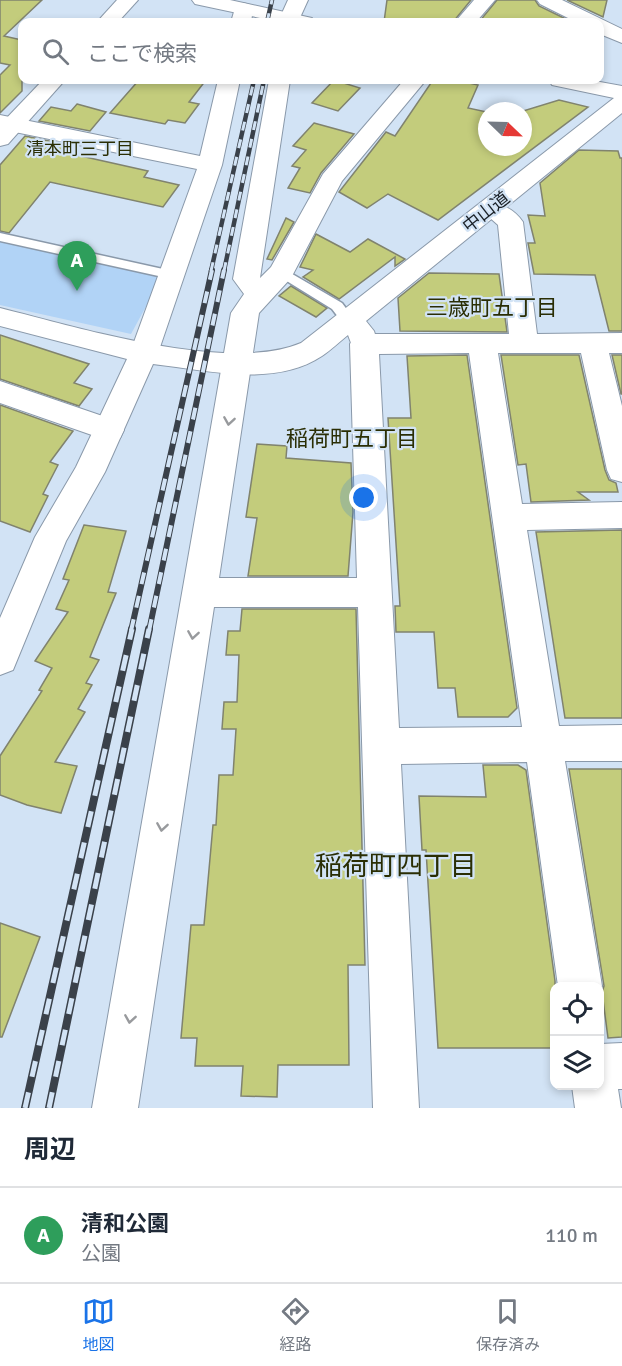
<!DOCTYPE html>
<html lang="ja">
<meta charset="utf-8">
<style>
:root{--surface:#fff;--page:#f6f6f7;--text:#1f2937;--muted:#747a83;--line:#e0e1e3;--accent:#1a73e8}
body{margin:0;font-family:Signika,"Noto Sans JP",sans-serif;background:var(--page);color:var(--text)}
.controls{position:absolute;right:18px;bottom:18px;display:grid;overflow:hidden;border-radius:12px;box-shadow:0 3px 9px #0003}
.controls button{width:54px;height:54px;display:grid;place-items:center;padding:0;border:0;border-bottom:2px solid var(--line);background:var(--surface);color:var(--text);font:30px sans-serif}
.compass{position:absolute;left:478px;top:102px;width:54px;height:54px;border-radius:50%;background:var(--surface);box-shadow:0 3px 9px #0003;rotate:113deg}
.you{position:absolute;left:364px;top:498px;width:21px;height:21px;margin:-15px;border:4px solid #fff;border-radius:50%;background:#1a73e8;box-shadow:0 0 0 9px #1a73e833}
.badge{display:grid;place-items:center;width:39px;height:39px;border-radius:50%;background:var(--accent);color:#fff;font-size:20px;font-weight:700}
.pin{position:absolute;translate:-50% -50px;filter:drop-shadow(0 2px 3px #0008)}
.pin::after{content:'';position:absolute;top:32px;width:21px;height:18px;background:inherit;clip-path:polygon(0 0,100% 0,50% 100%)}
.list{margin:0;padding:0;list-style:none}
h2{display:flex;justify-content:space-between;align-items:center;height:78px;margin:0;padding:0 24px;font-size:26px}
h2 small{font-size:20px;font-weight:400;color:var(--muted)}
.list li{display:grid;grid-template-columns:39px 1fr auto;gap:18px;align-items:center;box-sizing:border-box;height:96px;padding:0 24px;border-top:2px solid var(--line)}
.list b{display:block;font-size:22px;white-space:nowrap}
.list p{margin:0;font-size:20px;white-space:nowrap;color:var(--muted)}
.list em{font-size:20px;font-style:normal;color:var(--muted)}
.icon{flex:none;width:33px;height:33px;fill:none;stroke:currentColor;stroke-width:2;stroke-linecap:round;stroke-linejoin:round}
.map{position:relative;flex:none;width:622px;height:1108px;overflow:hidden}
.search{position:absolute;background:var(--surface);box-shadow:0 3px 9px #0003;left:18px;right:18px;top:18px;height:66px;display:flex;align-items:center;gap:15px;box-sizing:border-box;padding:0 21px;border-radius:12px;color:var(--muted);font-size:22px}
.sheet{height:174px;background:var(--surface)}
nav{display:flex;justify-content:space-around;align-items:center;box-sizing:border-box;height:84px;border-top:2px solid var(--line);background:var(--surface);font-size:16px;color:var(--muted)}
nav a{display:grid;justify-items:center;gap:3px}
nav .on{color:var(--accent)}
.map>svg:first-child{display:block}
.green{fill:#b1d3f6}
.building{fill:#c3cc7c;stroke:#80836e;stroke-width:1.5}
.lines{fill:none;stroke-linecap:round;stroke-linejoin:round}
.lane-casing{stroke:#8a99aa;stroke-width:3}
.street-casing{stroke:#8a99aa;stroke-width:2}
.secondary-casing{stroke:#8a99aa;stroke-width:2}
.lane{fill:#fff;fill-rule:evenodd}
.street{fill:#fff;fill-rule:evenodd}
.secondary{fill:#fff;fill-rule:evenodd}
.rail-far2-casing{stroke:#3a414a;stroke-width:4.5}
.rail-far1-casing{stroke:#3a414a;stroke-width:6}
.rail-casing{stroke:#3a414a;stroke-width:8}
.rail-far2{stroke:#d2e3f5;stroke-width:3;stroke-dasharray:9;stroke-linecap:butt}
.rail-far1{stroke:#d2e3f5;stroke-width:4;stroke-dasharray:12;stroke-linecap:butt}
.rail{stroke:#d2e3f5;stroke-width:5;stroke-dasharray:16;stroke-linecap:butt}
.oneway{stroke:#989a9d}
.labels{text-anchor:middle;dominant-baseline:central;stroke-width:4.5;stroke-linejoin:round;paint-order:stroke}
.far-neighbourhood-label{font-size:18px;fill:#2a2e04;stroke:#d2e3f5}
.far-street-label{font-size:18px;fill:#191f25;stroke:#d2e3f5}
.neighbourhood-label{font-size:22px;fill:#2a2e04;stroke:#d2e3f5}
.near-neighbourhood-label{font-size:27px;fill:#2a2e04;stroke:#d2e3f5}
</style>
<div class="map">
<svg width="622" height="1108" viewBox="0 0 622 1108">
<rect width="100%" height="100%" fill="#d2e3f5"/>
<polygon class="green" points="0,242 162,277 131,334 0,305"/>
<g class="building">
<polygon points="0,0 42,0 4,36 22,40 22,91 0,113 0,75 10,65 0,63"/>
<polygon points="387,0 471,0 453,22 384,22"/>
<polygon points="497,0 535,0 539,6 572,22 479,22"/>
<polygon points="567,0 607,0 603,17"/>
<polygon points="139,80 206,80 189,102 199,104 185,123 168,120 165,124 110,113"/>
<polygon points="334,80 360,88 338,111 312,103"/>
<polygon points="433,80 456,80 478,85 468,108 487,112 487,147 523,147 523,111 559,100 588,107 438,220 388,194 367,208 339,192 386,132 395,136"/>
<polygon points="77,104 106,112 90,131 39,121 51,107 71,111"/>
<polygon points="314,123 354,134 321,173 310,193 288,188 300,168 292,166 306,150 293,146"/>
<polygon points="25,136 78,147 72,154 148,171 144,177 179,185 163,207 50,182 9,233 0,231 0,165"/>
<polygon points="579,150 618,151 620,158 622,158 622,331 609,331 595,275 534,274 528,243 535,243 528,215 545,216 540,183"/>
<polygon points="286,218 294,222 272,260 267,259"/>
<polygon points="316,234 350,252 368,239 405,259 395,266 395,257 339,299 303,277 313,270 300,267"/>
<polygon points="429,273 499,274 507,332 400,331 398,298"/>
<polygon points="291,286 327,308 316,317 279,296"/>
<polygon points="0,335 89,364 74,383 92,389 79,406 0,379"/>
<polygon points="467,355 517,708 508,717 458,717 455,688 438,688 434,632 396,632 395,606 400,606 388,418 411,418 407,356"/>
<polygon points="501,355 579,355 605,470 609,480 616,483 618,492 578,492 589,500 531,502 526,464 518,465"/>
<polygon points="612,355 622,355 622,394 621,394"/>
<polygon points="0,405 73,431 50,462 58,465 43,494 48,496 30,532 0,521"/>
<polygon points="257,444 287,446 286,458 351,463 353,512 348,576 248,576 257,518 246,517"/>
<polygon points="84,525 126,531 108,592 116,593 90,657 99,660 86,683 92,685 78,709 85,712 55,762 77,766 61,813 27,805 0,795 0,756 42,691 39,690 52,668 35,661 68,612 56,609 69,580 63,579"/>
<polygon points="622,530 622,718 565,718 536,532"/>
<polygon points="242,609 356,609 365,965 348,965 349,1065 278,1065 277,1097 241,1096 243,1066 195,1066 197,1038 181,1038 191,925 204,925 213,825 216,825 219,775 233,775 236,729 222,729 224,702 237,702 239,655 226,655 228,631 240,631"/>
<polygon points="483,765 518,765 526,770 555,981 555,1048 438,1048 426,850 422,850 419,796 486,797"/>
<polygon points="569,769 622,769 622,1037 608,1038 602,992 604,986"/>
<polygon points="0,923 40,937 2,1037 0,1037"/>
</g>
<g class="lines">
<defs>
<g id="lane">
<polygon points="0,233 172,271 179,275 172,279 0,241"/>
<polygon points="282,268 342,303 354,319 352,322 342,322 332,309 277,275 277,269"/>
</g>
<g id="street">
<polygon points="288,0 308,0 298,22 278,22"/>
<polygon points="474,0 495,0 476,22 455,22"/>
<polygon points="537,0 562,0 622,29 622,43 600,34 600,22 576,22 540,4"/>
<polygon points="243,3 250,5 253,9 251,22 231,22 236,5"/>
<polygon points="218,80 240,80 222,165 158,353 154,360 144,363 134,360 130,353 197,169 0,129 0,115 200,156"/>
<path d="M269,80H290L260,278L271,267L323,174L404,80H426L342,181L291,278L259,313L219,578H357L350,344L354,337L364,334H509L498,225L480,209L483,204C498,200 514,209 523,222L537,334L622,333V353H609L622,406V482L611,479L607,470L581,353H498L522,504L622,502V528L527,530L559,726L622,725V761H565L602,986L600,991V986H558L527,762L401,764L419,1108H373L358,607H214L138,1108H92L231,313L244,294L233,279ZM469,353L522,727L399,728L379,354Z"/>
<polygon points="0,381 120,422 124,430 120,438 109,441 0,403"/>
<polygon points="622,1043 622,1089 618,1089 621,1108 575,1108 572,1086 600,1086 600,1044"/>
</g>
<g id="secondary">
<polygon points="117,0 138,0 118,22 97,22"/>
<polygon points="192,0 230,0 312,18 315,22 279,22 195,4"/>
<polygon points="43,80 65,80 8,144 0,146 0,125"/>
<path d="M549,80H589L622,86V113L366,321L374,331L378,344L374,351L364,354L354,351L348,335C339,342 331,350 322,356C274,388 206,370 153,364L105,472L66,541L13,670L0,675V618L35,537L76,467L127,359L0,326V308C77,327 228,374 301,343L614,98L552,85Z"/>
</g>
</defs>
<use href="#lane" class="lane-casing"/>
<use href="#street" class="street-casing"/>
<use href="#secondary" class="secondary-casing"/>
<use href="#lane" class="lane"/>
<use href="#street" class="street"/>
<use href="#secondary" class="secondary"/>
<defs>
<g id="rail-far2">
<polyline points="267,22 272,0"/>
<polyline points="211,271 254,80"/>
<polyline points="224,271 264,80"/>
</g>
<g id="rail-far1">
<polyline points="131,631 212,270"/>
<polyline points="149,631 224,270"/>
</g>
<g id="rail">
<polyline points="25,1108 132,629"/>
<polyline points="49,1108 149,629"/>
</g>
</defs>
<use href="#rail-far2" class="rail-far2-casing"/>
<use href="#rail-far1" class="rail-far1-casing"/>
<use href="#rail" class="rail-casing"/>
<use href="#rail-far2" class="rail-far2"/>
<use href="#rail-far1" class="rail-far1"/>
<use href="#rail" class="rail"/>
</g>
<defs><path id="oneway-chevron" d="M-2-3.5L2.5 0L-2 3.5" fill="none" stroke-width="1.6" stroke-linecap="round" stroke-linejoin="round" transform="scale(1.5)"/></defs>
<g class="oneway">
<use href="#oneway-chevron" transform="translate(229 421) rotate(99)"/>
<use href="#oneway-chevron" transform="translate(193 635) rotate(99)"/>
<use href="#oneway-chevron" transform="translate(162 827) rotate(99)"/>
<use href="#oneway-chevron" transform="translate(130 1019) rotate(99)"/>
</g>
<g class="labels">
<g class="far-neighbourhood-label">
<text x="80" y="149">清本町三丁目</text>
</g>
<g class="far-street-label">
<text transform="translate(486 212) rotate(-38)">中山道</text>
</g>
<g class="neighbourhood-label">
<text x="492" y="307">三歳町五丁目</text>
<text x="352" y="438">稲荷町五丁目</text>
</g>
<g class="near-neighbourhood-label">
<text x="396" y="866">稲荷町四丁目</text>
</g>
</g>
</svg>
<div class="controls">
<button><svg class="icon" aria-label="locate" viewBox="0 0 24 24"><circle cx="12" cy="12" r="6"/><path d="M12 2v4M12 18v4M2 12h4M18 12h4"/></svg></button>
<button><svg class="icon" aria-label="layers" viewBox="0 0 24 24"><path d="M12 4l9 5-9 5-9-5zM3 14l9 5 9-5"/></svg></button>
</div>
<svg class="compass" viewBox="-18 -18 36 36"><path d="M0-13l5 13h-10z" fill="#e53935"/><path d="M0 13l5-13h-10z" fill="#747a83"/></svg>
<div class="you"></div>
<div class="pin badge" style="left:77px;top:291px;background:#2e9e5b">A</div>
<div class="search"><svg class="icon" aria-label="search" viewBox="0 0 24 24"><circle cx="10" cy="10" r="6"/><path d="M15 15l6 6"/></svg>ここで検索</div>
</div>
<section class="sheet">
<h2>周辺<small></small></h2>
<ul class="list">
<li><span class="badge" style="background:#2e9e5b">A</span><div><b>清和公園</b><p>公園</p></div><em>110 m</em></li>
</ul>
</section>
<nav>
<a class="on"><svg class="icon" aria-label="map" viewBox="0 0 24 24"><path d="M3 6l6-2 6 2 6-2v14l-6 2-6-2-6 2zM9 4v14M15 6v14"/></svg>地図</a>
<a><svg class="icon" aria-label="directions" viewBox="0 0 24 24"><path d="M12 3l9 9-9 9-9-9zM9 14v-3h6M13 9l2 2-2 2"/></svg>経路</a>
<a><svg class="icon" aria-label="saved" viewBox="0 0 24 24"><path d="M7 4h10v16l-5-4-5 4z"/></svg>保存済み</a>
</nav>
